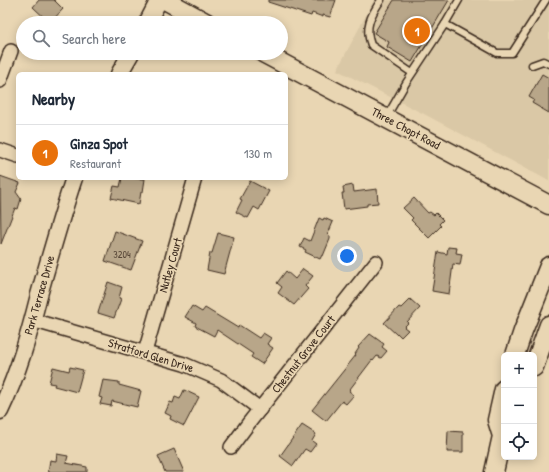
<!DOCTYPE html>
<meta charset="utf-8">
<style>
:root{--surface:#fff;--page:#f2f2f3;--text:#1f2937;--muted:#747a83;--line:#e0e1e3;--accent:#111827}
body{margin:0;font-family:"Patrick Hand",sans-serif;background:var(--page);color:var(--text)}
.controls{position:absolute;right:12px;bottom:12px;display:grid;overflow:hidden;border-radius:6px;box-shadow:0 2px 10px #0003}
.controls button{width:36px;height:36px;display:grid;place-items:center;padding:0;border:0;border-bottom:1px solid var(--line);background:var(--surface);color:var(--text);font:20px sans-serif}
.you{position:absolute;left:347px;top:256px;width:14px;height:14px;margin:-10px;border:3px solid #fff;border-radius:50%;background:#1a73e8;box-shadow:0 0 0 6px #1a73e833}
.badge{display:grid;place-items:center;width:26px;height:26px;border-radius:50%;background:var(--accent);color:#fff;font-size:13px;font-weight:700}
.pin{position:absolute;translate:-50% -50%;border:2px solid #fff;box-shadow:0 1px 4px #0006}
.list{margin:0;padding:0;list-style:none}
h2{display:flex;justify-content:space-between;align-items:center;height:52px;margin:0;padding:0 16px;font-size:17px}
h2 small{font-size:13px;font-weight:400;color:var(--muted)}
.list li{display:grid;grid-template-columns:26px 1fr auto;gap:12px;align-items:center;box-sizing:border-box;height:56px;padding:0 16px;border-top:1px solid var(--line)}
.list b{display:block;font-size:15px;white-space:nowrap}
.list p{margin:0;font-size:13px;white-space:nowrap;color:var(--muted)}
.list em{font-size:13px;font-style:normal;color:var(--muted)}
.icon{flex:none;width:22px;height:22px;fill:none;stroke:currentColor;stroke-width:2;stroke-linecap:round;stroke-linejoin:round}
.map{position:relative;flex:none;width:549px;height:472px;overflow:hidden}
.search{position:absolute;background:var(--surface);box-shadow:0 2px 10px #0003;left:16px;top:16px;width:272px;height:44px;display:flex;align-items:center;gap:10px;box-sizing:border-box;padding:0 14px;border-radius:22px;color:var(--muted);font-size:15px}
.panel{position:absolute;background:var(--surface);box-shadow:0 2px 10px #0003;left:16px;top:72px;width:272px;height:108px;border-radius:6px}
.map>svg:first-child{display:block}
.built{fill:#dac8a6}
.building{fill:#b8a689;stroke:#3b2a1e}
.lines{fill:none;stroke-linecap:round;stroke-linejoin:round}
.service-casing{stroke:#3b2a1e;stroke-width:9}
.minor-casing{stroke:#3b2a1e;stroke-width:16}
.tertiary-casing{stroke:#3b2a1e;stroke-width:19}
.secondary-casing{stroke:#3b2a1e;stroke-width:21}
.service{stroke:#e9d6b3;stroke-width:6}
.minor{stroke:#e9d6b3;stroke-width:13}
.tertiary{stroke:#e9d6b3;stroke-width:16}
.secondary{stroke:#e9d6b3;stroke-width:18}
.labels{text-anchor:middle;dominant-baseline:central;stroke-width:3.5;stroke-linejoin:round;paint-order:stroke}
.number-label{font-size:10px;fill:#5a4939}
.street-label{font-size:12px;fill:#3b2a1e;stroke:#e9d6b3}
</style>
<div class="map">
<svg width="549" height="472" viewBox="0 0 549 472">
<rect width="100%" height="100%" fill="#e9d6b3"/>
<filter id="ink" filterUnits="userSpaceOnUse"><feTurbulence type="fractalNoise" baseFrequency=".025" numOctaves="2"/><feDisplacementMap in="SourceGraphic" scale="8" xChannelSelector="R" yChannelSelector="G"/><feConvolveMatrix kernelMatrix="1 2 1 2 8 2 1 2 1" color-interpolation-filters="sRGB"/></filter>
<g filter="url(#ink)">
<polygon class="built" points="374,0 549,0 549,181 426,115 337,70"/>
<g class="building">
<polygon points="39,0 54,0 63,9 50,23 33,7"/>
<polygon points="268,0 336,0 330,17 323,15 323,17 312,13 311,16 268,2"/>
<polygon points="394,0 449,0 412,62 387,47 389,42 374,33"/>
<polygon points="542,74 549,78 549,113 532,103 534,100 529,97"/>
<polygon points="0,176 20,183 16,192 21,199 18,209 15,208 1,244"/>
<polygon points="122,178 145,179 143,192 141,192 139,204 111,198 114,186 120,187"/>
<polygon points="250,181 269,191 259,210 254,207 248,218 236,212 242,200 240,199"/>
<polygon points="353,185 354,192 377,189 378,203 367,204 367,206 344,209 342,193 344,193 343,187"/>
<polygon points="414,198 428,213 430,212 434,215 436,213 443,220 439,224 441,226 429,238 411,220 413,218 403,208"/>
<polygon points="319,218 323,220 324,218 333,222 328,234 330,236 330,239 323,256 322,255 320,259 305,252 306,250 300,247 304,238 310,241"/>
<polygon points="115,231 142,241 131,270 105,261"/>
<polygon points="218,233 234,237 224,274 207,270 210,253 212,253"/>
<polygon points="448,247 457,248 456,253 462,254 460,265 453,264 449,294 432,291 438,252 447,254"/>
<polygon points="303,269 313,276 305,286 308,289 294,305 278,293 282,287 277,283 286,271 295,279"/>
<polygon points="108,282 122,287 119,298 121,299 114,318 98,313"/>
<polygon points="410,299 420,308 407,322 408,323 404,327 408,330 401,337 397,333 396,334 384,323 399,307 401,308"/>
<polygon points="192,306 202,312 205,308 238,328 239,325 259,338 263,333 271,338 267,344 273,348 262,364 251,357 253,354 217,330 214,336 195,326 196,323 185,317"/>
<polygon points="370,334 384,344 382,347 387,351 381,358 377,356 373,361 372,360 350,389 351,390 349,391 354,395 346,404 342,401 326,421 312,410 356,355 355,354 359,348 358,347"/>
<polygon points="53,367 69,371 70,367 83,370 77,392 54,386 55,384 49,383"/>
<polygon points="103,380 119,382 119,385 141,391 137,407 112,401 111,406 100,404 102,398 99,397"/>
<polygon points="184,390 199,397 184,426 170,419 171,416 165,413 170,402 173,403 175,397 180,399"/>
<polygon points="302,425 316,434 312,441 316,444 310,452 305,449 293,466 280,456"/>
<polygon points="448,431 463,432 463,452 447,452"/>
<polygon points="174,449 184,472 165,472 158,456"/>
<polygon points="57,454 68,456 66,463 87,467 87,472 48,472 50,460 56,461"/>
</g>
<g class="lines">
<defs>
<g id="service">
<path d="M381,0C371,15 364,27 371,45L412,73"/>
<polyline points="445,24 459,0"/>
<polyline points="532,65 543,61 549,64"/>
<polyline points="387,116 406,83 445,24 497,53 512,53 546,0"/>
</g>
<g id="minor">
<polyline points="0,81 11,51"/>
<polyline points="0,150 18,156"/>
<polyline points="32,320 184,364 221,380 260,409"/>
<polyline points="145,352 195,178"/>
<polyline points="231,447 248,424 376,262"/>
</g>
<g id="tertiary">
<polyline points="147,23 159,0"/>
<polyline points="119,74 131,53"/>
<path d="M0,411C18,374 29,335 39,295C50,256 61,217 74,178"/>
</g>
<g id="secondary">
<polyline points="165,0 207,23"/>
<polyline points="263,53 549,205"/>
<polyline points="515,355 523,331 549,266"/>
<polyline points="534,367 549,325"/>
<polyline points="494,472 502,436 497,420 504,389"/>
</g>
</defs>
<use href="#service" class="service-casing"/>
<use href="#minor" class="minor-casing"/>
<use href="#tertiary" class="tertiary-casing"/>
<use href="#secondary" class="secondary-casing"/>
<use href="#service" class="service"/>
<use href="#minor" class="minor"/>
<use href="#tertiary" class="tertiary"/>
<use href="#secondary" class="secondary"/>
</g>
</g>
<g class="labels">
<g class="number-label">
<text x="122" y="254">3204</text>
</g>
<g class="street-label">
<text transform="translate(406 128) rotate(28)">Three Chopt Road</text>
<text transform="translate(170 265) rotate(-74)">Nutley Court</text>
<text transform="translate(39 295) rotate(-74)">Park Terrace Drive</text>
<text transform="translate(303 354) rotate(-52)">Chestnut Grove Court</text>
<text transform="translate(151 355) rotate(17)">Stratford Glen Drive</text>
</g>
</g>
</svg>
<div class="controls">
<button>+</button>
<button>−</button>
<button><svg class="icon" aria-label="locate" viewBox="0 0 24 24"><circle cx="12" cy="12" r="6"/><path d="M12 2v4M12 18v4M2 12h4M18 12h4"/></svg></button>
</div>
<div class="you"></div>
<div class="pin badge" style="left:417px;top:31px;background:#e8710a">1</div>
<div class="search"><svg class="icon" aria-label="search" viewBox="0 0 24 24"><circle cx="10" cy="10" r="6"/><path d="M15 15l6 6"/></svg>Search here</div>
<section class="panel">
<h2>Nearby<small></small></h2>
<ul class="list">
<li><span class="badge" style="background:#e8710a">1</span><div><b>Ginza Spot</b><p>Restaurant</p></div><em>130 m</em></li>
</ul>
</section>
</div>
